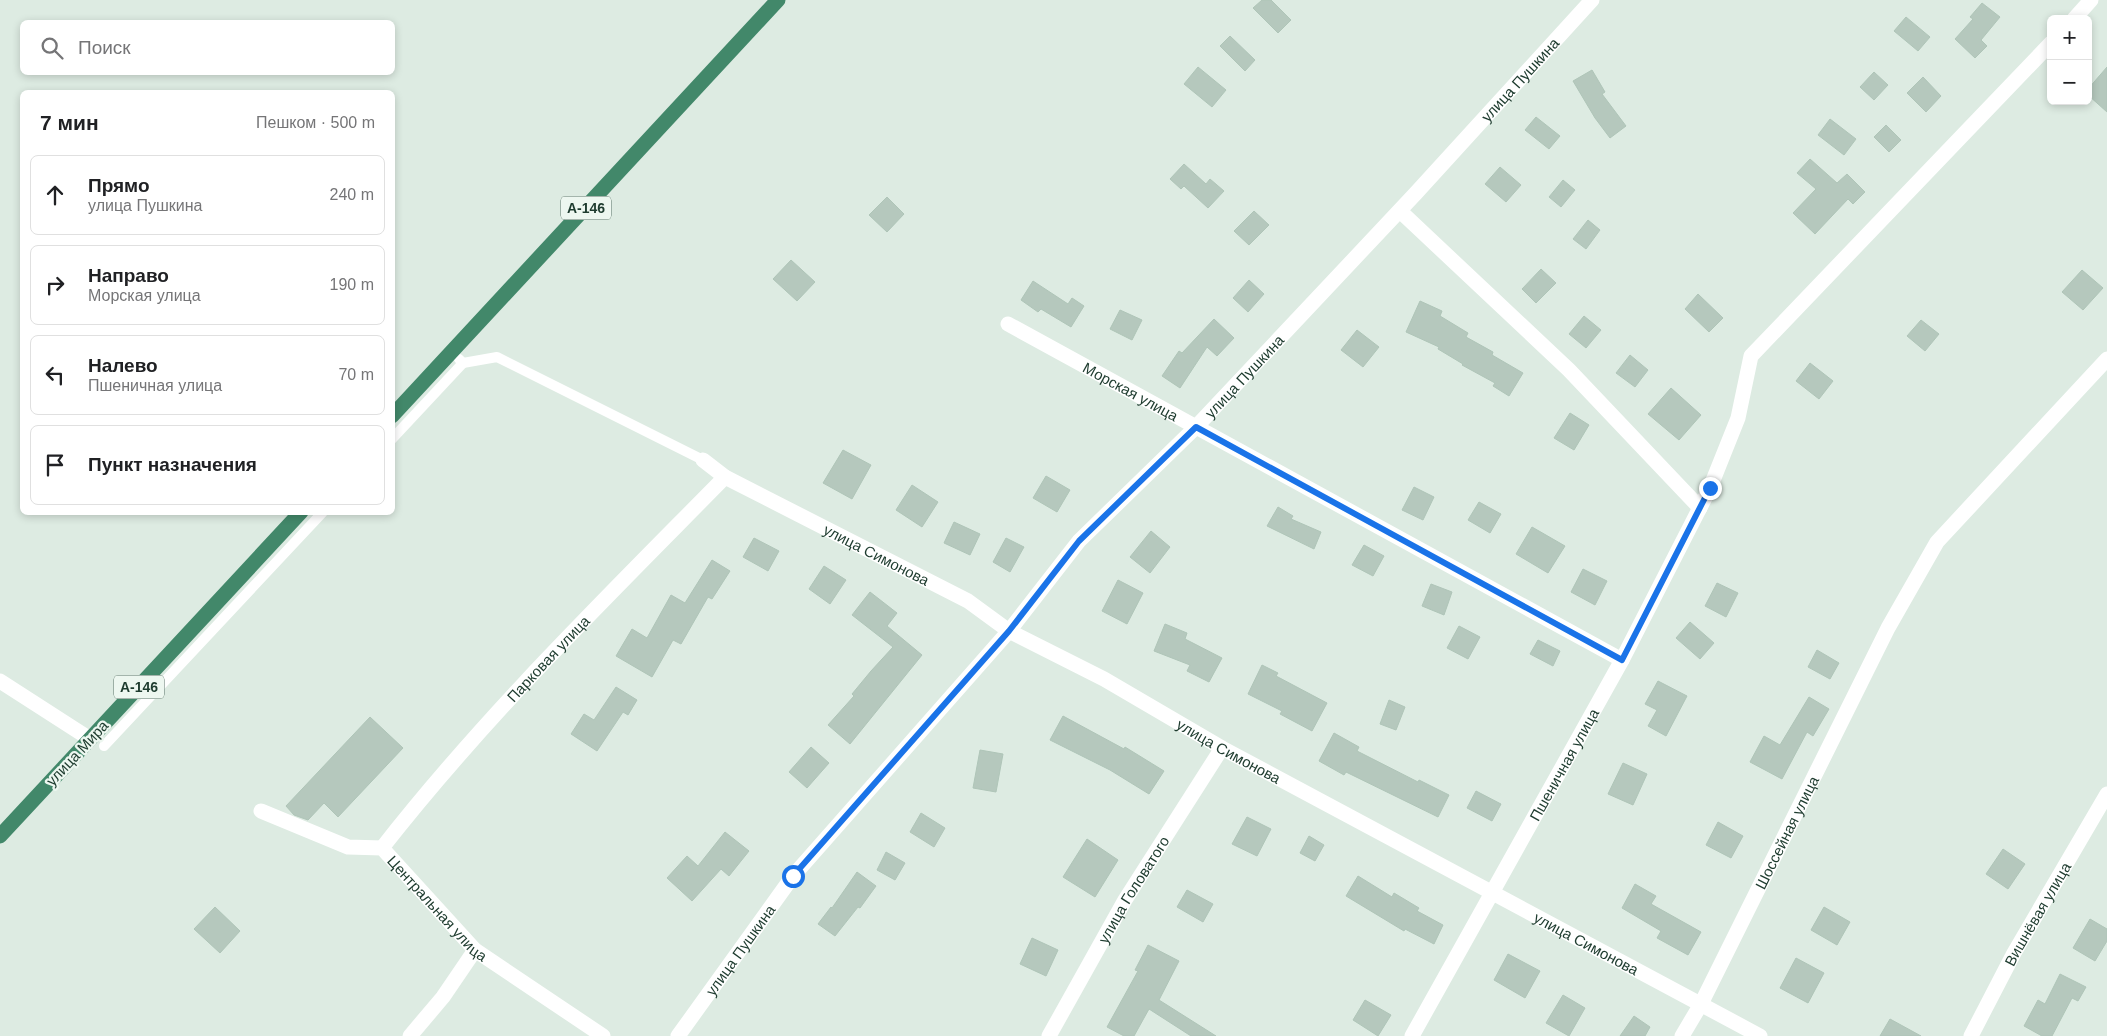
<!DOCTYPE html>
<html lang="ru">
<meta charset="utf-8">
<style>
:root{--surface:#fff;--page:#f2f2f2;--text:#202124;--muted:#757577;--line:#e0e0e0}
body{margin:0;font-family:Arial,sans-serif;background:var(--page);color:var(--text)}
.controls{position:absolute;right:15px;top:15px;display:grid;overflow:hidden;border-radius:8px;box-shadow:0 2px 8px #0003}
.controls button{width:45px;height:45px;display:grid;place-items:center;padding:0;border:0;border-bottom:1px solid var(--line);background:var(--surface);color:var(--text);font:25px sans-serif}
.stop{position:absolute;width:15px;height:15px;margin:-11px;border:4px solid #1a73e8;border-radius:50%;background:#fff}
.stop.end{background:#1a73e8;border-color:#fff;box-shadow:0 1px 5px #0008}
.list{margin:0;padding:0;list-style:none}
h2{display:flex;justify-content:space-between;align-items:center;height:65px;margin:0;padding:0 20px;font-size:21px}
h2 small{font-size:16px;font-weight:400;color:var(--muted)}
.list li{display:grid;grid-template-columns:32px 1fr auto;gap:15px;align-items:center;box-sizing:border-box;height:80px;margin:0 10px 10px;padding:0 10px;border:1px solid var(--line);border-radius:8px}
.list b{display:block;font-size:19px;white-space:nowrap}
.list p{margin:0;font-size:16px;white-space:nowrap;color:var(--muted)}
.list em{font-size:16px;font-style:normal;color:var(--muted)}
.icon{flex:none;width:28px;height:28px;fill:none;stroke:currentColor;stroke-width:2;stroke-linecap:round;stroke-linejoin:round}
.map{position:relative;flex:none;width:2107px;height:1036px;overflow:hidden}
.search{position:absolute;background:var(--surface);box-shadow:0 2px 8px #0003;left:20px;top:20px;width:375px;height:55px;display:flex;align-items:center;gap:12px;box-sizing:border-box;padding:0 18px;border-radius:8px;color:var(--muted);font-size:19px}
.panel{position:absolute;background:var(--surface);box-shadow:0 2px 8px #0003;left:20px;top:90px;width:375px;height:425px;border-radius:8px}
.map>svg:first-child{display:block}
.building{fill:#b5c8bd;stroke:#afc5b8}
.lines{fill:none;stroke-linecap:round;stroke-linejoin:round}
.service{stroke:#fff;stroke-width:10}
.minor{stroke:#fff;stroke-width:15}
.tertiary{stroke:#fff;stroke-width:15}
.trunk{stroke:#42886a;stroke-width:15}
.route{stroke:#1a73e8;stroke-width:6}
.labels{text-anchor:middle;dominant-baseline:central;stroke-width:4.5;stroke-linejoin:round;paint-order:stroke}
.shield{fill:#edf7f0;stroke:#5b7368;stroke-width:1}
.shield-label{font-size:14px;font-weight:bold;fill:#1d3b2e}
.street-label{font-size:15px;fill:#1d3b2e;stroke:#edf7f0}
</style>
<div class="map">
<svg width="2107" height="1036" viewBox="0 0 2107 1036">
<rect width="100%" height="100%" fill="#ddebe2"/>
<g class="building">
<polygon points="1262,0 1271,0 1291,20 1278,33 1253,8"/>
<polygon points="1982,3 2000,17 1981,40 1987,46 1975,58 1955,39 1973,19 1970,17"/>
<polygon points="1906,17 1930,37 1918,51 1894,31"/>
<polygon points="1230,36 1255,60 1245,71 1220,46"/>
<polygon points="1198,67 1226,90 1212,107 1184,84"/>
<polygon points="2107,67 2107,112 2088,95 2088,89"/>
<polygon points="1592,70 1605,92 1602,94 1626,126 1610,138 1595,118 1573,81"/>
<polygon points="1874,72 1888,85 1874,100 1860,87"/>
<polygon points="1923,77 1941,96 1926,112 1907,93"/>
<polygon points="1536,117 1560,136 1549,149 1525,130"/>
<polygon points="1830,119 1856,139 1844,155 1818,135"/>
<polygon points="1886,125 1901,140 1889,152 1874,137"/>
<polygon points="1810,159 1837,183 1847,174 1865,192 1853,204 1848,199 1815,234 1793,213 1816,189 1797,173"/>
<polygon points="1184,164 1206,184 1210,179 1224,191 1208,208 1184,186 1181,189 1170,179"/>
<polygon points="1500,167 1521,185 1506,202 1485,184"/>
<polygon points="1563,180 1575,190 1561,207 1549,197"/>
<polygon points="887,197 904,214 887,232 869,215"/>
<polygon points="1254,211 1269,225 1249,245 1234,231"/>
<polygon points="1588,220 1600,230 1586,249 1573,239"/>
<polygon points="791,260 815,282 797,301 773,279"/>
<polygon points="1541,269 1556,283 1536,303 1522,289"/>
<polygon points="2082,270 2103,288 2083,310 2062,292"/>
<polygon points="1249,280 1264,294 1248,312 1233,298"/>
<polygon points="1033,281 1068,304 1072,298 1084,306 1071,327 1041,309 1038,312 1021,300"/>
<polygon points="1698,294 1723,318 1709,332 1685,309"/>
<polygon points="1420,301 1442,311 1440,316 1468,333 1466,337 1493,352 1492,355 1523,373 1509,396 1493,386 1495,383 1462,365 1463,364 1438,349 1439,347 1406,332"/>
<polygon points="1120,310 1142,320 1132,340 1110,329"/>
<polygon points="1584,316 1601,330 1586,348 1569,334"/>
<polygon points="1214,319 1234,338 1217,356 1207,347 1180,388 1162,376 1179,351 1182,353"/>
<polygon points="1921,320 1939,334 1925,351 1907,336"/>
<polygon points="1357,330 1379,347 1363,367 1341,350"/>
<polygon points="1630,355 1648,370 1635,387 1616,373"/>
<polygon points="1810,363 1833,381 1819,399 1796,381"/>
<polygon points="1671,388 1701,415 1679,440 1648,414"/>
<polygon points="1570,413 1589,425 1574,450 1554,438"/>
<polygon points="843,450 871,465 852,499 823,483"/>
<polygon points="1046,476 1070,490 1057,512 1033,498"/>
<polygon points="912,485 938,502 922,527 896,510"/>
<polygon points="1414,487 1434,497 1423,520 1402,510"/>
<polygon points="1479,502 1501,514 1490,533 1468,520"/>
<polygon points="1278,507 1293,516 1291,519 1321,532 1314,549 1267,526"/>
<polygon points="954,522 980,534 970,555 944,543"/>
<polygon points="1532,527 1565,546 1548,573 1516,554"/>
<polygon points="1151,531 1170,547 1150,573 1130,557"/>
<polygon points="754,538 779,551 768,571 743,557"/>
<polygon points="1006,538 1024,547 1010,572 993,562"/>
<polygon points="1364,545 1384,556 1373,576 1352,565"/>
<polygon points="712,560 730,571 712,599 708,597 681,644 673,640 652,677 616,656 632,629 647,638 671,595 685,603"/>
<polygon points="824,566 846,580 830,604 809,589"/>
<polygon points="1583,569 1607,581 1595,605 1571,592"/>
<polygon points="1118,580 1143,593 1127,624 1102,611"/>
<polygon points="1717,583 1738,593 1726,617 1705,606"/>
<polygon points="1431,584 1452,592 1444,615 1422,606"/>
<polygon points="870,592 897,613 887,626 922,655 850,744 828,725 854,696 852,694 871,671 893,647 852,615"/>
<polygon points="1690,622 1714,643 1700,659 1676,638"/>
<polygon points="1165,624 1187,633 1185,639 1222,658 1209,682 1187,671 1190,665 1154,651"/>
<polygon points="1459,626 1480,637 1468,659 1447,648"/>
<polygon points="1538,640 1560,651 1553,666 1530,654"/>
<polygon points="1817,650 1839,663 1830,679 1808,667"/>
<polygon points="1262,665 1278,673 1276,676 1327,703 1312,731 1280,714 1282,711 1248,694"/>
<polygon points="1658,681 1687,696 1666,736 1648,726 1657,710 1645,704"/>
<polygon points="616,687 637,700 628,715 623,712 597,751 571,734 584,714 594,720"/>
<polygon points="1809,697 1829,709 1813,736 1807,732 1782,779 1750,762 1764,736 1780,745"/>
<polygon points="1389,700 1405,707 1396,730 1380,724"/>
<polygon points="1063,716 1124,749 1125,747 1164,771 1149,794 1110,770 1050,740"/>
<polygon points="370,717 403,748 338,817 324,803 308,820 294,815 286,806"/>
<polygon points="1334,733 1359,747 1357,751 1418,782 1419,780 1449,795 1438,817 1346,772 1344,775 1319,761"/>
<polygon points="811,747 829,763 807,788 789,772"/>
<polygon points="980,750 1003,754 996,792 973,788"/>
<polygon points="1623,763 1647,774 1633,805 1608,794"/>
<polygon points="1476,791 1501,804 1492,821 1467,808"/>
<polygon points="921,813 945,828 934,847 910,832"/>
<polygon points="1247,817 1271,829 1257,856 1232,844"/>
<polygon points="1718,822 1743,836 1731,858 1706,845"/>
<polygon points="725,832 749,851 729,876 721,869 692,901 667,878 687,856 698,866"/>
<polygon points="1309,836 1324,845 1315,861 1300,853"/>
<polygon points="1087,839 1118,860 1095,897 1063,877"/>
<polygon points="2003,849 2025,864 2008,889 1986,874"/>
<polygon points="886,852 905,863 895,880 877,870"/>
<polygon points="857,872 876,886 860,908 858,907 835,936 818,924 831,907 832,908"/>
<polygon points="1358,876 1392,897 1394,893 1419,908 1417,911 1443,925 1434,944 1405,929 1404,931 1346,896"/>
<polygon points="1635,884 1656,896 1651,904 1701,932 1688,955 1657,938 1661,931 1622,908"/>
<polygon points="1187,890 1213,904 1203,922 1177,907"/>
<polygon points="215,907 240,931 220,953 194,929"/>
<polygon points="1824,907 1850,922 1837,945 1811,930"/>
<polygon points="2090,919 2107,929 2107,941 2095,961 2073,948"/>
<polygon points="1032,938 1058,950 1046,976 1020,964"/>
<polygon points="1148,945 1179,961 1159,1000 1216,1036 1191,1036 1149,1009 1134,1036 1124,1036 1107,1027 1138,971 1135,970"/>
<polygon points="1508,954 1540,971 1525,998 1494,980"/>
<polygon points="1796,958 1824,973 1808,1003 1780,988"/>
<polygon points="2060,974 2086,987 2078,1001 2072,998 2052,1036 2042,1036 2024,1026 2038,1000 2045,1004"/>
<polygon points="1563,995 1585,1008 1569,1036 1546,1023"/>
<polygon points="1365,1000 1391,1015 1378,1036 1353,1020"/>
<polygon points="1634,1016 1650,1027 1645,1036 1620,1036"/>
<polygon points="1890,1019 1921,1036 1880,1036"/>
</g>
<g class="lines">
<g class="service">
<polyline points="463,363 497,357 703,460"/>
<polyline points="392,439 463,363 459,359"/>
<polyline points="104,746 323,512"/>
</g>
<g class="minor">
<polyline points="2074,19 2091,0"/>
<polyline points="1400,211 1569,370 1700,508"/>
<path id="s1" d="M1008,324L1622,660"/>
<path id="s2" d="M703,460L725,477L968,601L1009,631L1104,679L1222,748L1760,1036"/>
<path id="s3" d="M261,811L348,847L382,848L475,950L603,1036"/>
<path id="s4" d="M382,848C486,715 607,597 725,477"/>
<polyline points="410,1036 443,997 475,950"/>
<path id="s5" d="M678,1036L793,876L1009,631L1079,541L1196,427L1416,193L1592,0"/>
<path id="s6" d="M1049,1036L1125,900L1222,748"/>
<path id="s7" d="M1412,1036L1622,660L1710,488L1738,418L1751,356L2051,43"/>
<path id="s8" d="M1682,1036L1701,1004L1888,628L1937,542L2107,359"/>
<path id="s9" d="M1971,1036L2014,953L2107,794"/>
</g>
<polyline class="tertiary" points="0,681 90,739"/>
<g class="trunk">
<polyline points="392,416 778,0"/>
<polyline points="0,836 301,512"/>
</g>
</g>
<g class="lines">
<polyline class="route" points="793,876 1009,631 1079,541 1196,427 1622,660 1710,488"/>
</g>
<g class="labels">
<g class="shield">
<rect x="561" y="196.5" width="50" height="23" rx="4"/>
<rect x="114" y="675.5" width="50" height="23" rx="4"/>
</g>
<g class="shield-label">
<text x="586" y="208">А-146</text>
<text x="139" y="687">А-146</text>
</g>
<g class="street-label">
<text stroke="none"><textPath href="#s5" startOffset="1276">улица Пушкина</textPath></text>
<text stroke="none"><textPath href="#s5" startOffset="871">улица Пушкина</textPath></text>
<text stroke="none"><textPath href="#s1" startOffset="140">Морская улица</textPath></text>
<text stroke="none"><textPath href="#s2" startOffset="198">улица Симонова</textPath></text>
<text stroke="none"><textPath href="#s4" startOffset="252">Парковая улица</textPath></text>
<text stroke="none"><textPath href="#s2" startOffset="602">улица Симонова</textPath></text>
<text transform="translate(77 753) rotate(-47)">улица Мира</text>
<text stroke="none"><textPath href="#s7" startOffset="311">Пшеничная улица</textPath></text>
<text stroke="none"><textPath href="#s8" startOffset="229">Шоссейная улица</textPath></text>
<text stroke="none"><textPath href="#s6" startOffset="169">улица Головатого</textPath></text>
<text stroke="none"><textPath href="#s3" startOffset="210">Центральная улица</textPath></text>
<text stroke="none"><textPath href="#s9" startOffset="139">Вишнёвая улица</textPath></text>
<text stroke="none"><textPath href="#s2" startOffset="1008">улица Симонова</textPath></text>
<text stroke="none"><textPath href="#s5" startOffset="106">улица Пушкина</textPath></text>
</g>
</g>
</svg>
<div class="controls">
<button>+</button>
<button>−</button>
</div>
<div class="stop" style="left:793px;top:876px"></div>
<div class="stop end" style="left:1710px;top:488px"></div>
<div class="search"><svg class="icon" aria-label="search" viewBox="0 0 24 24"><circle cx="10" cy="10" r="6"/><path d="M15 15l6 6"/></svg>Поиск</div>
<section class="panel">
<h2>7 мин<small>Пешком · 500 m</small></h2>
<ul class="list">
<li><svg class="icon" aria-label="ahead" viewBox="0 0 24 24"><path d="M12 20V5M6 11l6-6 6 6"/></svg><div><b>Прямо</b><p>улица Пушкина</p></div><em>240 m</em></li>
<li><svg class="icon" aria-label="right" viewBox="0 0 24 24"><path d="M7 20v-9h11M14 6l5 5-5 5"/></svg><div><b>Направо</b><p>Морская улица</p></div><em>190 m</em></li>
<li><svg class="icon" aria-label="left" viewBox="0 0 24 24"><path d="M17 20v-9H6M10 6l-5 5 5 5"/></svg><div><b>Налево</b><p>Пшеничная улица</p></div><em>70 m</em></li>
<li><svg class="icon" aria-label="arrive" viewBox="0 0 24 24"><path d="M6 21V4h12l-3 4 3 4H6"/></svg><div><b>Пункт назначения</b></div></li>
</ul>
</section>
</div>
